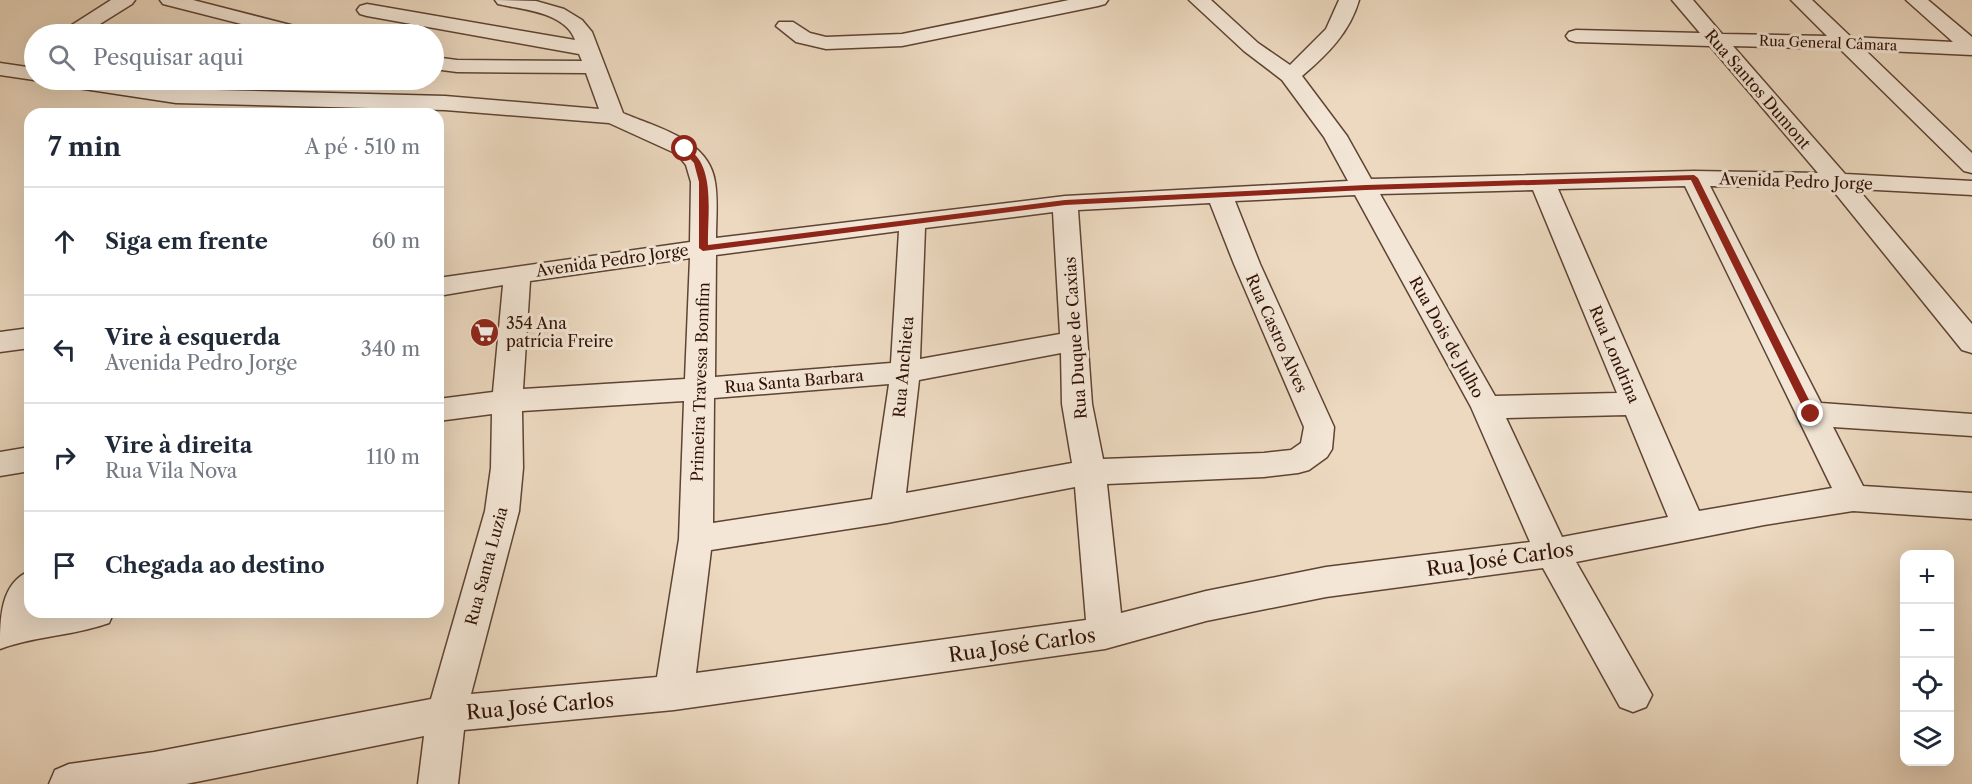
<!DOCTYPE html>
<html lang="pt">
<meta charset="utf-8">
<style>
:root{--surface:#fff;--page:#f2f2f3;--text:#1f2937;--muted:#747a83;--line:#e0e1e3}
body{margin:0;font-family:"Libre Caslon Text",serif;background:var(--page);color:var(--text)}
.controls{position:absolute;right:18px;bottom:18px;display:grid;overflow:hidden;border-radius:12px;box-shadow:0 6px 24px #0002}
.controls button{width:54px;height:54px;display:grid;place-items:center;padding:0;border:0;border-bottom:2px solid var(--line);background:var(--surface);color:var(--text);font:30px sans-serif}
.stop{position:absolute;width:18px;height:18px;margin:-14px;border:4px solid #8f2418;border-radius:50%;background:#fff}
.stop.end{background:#8f2418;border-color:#fff;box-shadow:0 2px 6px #0008}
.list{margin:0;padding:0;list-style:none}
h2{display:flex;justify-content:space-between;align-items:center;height:78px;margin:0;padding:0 24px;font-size:26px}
h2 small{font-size:20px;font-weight:400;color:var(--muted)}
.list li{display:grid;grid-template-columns:39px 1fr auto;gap:18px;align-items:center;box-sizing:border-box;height:108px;padding:0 24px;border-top:2px solid var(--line)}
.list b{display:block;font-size:22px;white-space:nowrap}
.list p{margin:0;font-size:20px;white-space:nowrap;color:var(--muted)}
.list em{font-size:20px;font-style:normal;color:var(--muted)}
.icon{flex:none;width:33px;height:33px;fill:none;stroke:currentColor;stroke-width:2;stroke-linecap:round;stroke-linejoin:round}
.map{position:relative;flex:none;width:1972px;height:784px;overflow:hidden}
.search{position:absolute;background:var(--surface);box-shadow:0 6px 24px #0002;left:24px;top:24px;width:420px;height:66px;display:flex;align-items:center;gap:15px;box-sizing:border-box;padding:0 21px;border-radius:33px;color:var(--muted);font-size:22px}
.panel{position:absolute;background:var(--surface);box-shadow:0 6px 24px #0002;left:24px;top:108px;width:420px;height:510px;border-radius:18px}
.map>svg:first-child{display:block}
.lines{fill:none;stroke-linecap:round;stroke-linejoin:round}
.minor-casing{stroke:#5f4333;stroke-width:3}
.minor{fill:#f3e6d6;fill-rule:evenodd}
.route{fill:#8f2418}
.labels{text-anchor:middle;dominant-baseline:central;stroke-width:6;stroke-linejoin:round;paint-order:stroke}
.far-street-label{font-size:14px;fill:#301104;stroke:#f3e6d6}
.street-label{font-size:16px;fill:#301104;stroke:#f3e6d6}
.poi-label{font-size:16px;fill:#301104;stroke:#f3e6d6;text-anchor:start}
.near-street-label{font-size:20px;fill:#301104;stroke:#f3e6d6}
</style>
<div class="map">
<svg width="1972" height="784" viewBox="0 0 1972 784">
<rect width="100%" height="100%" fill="#ecd9c0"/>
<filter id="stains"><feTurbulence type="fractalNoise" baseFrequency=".00333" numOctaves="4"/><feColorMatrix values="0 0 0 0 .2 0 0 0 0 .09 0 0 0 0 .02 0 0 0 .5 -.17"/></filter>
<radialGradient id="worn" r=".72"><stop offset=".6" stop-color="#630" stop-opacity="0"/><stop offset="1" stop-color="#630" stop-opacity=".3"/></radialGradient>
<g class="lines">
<defs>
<g id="minor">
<polygon points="111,0 135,0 132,4 84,34 61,34 64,30"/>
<polygon points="160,0 193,0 310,30 313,34 281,34 163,4"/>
<path d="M495,0L536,1L564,9L582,20L592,32L623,113C657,128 709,139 715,182C718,200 716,220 716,238L1065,196L1348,181L1324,137L1282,80L1244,51L1189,0H1211L1258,43L1290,65L1326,29L1339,0H1359C1350,32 1327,55 1302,76L1347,136L1371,179L1694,171L1818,173L1710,46L1576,42L1569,40L1566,36L1569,32L1576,30L1700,33L1672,0H1693L1722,34L1827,36L1791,0H1812L1851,37L1953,42L1906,0H1928L1972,37V55L1865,50L1972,153V173L1964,171L1840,49L1733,46L1845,174L1972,181V195L1858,189L1972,324V353L1962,350L1831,188L1710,186L1821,403L1972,414V436L1833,427L1863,486L1972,493V519L1853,511L1764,525L1576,562L1652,695L1646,707L1633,712L1620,707L1543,568L1326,597L1206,621L1105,649L674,710L464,730L458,784H418L424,736L186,784H49L55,770L69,764L154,752L431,699L485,511L491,468L492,414L438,421V399L493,392L503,285L438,296V278L690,242L691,182L686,165L677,154L609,123L445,110L176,103L64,86L56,85L53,80H106L176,89L445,96L599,109L586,73L457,72L434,69V57L457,60L582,61L579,54L367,16L360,14L357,10L360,6L367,4L575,40C565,12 523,10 498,4ZM1685,186L1832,488L1699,511L1558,189ZM1533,190L1617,393L1495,396L1380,194ZM1355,195L1471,407L1530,542L1326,567L1206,591L1121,613L1107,484L1264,477L1298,473L1309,470L1327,457L1332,449L1334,427L1260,264L1235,201ZM1210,203L1234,264L1304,427L1301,443L1291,450L1264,453L1103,459L1092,404L1078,210ZM1053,212L1060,334L920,359L925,228ZM899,231L891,363L715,377L716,255ZM690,258L685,379L523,389L530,281ZM1061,353L1062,404L1072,463L906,493L919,380ZM889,384L872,499L713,523L714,398ZM684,401L679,539L657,677L471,694L519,511L523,468L522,411ZM1626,415L1668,517L1562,537L1506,418ZM1075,487L1086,620L696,673L711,550L887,523Z"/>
<polygon points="1069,0 1108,0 1105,4 1098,6 902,46 826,49 796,42 776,26 779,22 793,22 810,33 826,37 902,34"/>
<polygon points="0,63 34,68 34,80 38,80 34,80 0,75"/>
<polygon points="30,328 30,348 0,352 0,332"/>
<polygon points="30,447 30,471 0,476 0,452"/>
<path d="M30,571V612H114L109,623C73,636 34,636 0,649C0,619 0,583 30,571Z"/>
</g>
</defs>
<use href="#minor" class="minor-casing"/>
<use href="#minor" class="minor"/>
</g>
<path class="route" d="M685,147C717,163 707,215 708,245L1065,200L1366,185L1694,175L1698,178L1816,414L1811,417L1806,414L1691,180L1366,190L1065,205L703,251L699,248V182L694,163L681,149Z"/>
<defs>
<symbol id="supermarket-disc" viewBox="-11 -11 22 22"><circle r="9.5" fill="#8f2418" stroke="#f3e6d6"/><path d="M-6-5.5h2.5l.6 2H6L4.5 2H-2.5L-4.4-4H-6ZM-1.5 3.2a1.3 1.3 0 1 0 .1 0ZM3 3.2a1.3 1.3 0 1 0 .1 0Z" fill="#fff"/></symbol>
</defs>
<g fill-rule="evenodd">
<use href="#supermarket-disc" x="468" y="316" width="33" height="33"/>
</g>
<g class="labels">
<g class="far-street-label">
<text transform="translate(1828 43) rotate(2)">Rua General Câmara</text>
</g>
<g class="street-label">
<text transform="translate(1758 89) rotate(49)">Rua Santos Dumont</text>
<text transform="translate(1796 181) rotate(2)">Avenida Pedro Jorge</text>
<text transform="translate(612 260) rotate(-8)">Avenida Pedro Jorge</text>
<text transform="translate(1277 333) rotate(66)">Rua Castro Alves</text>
<text transform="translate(1447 337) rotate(61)">Rua Dois de Julho</text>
<text transform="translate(1075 338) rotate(-94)">Rua Duque de Caxias</text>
<text transform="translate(1615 354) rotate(67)">Rua Londrina</text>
<text transform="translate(903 367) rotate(-85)">Rua Anchieta</text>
<text transform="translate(794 381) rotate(-5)">Rua Santa Barbara</text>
<text transform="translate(700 382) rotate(-88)">Primeira Travessa Bomfim</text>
<text transform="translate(486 566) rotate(-75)">Rua Santa Luzia</text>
</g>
<g class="poi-label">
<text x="506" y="323">354 Ana<tspan x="506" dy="18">patrícia Freire</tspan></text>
</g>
<g class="near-street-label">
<text transform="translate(1500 559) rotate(-8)">Rua José Carlos</text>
<text transform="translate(1022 645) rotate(-8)">Rua José Carlos</text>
<text transform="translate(540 706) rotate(-5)">Rua José Carlos</text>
</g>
</g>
<rect width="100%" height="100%" filter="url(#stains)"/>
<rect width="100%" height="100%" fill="url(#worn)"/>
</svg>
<div class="controls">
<button>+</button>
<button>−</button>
<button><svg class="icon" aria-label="locate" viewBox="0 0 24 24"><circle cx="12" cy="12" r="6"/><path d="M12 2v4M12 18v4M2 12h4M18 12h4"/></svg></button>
<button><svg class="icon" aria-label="layers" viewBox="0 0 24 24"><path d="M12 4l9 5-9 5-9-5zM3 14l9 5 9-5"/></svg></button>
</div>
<div class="stop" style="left:685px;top:149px"></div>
<div class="stop end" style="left:1811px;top:414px"></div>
<div class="search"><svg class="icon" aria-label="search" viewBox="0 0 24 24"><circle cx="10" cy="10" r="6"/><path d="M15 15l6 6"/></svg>Pesquisar aqui</div>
<section class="panel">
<h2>7 min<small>A pé · 510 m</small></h2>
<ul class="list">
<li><svg class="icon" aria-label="ahead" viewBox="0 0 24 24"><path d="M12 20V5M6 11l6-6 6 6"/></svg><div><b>Siga em frente</b></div><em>60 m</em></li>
<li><svg class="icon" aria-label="left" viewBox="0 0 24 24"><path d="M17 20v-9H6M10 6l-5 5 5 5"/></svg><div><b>Vire à esquerda</b><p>Avenida Pedro Jorge</p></div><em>340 m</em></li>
<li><svg class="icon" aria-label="right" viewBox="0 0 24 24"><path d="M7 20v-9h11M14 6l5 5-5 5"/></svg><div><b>Vire à direita</b><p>Rua Vila Nova</p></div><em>110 m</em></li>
<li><svg class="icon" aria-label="arrive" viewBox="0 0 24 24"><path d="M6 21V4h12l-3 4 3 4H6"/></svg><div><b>Chegada ao destino</b></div></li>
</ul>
</section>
</div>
